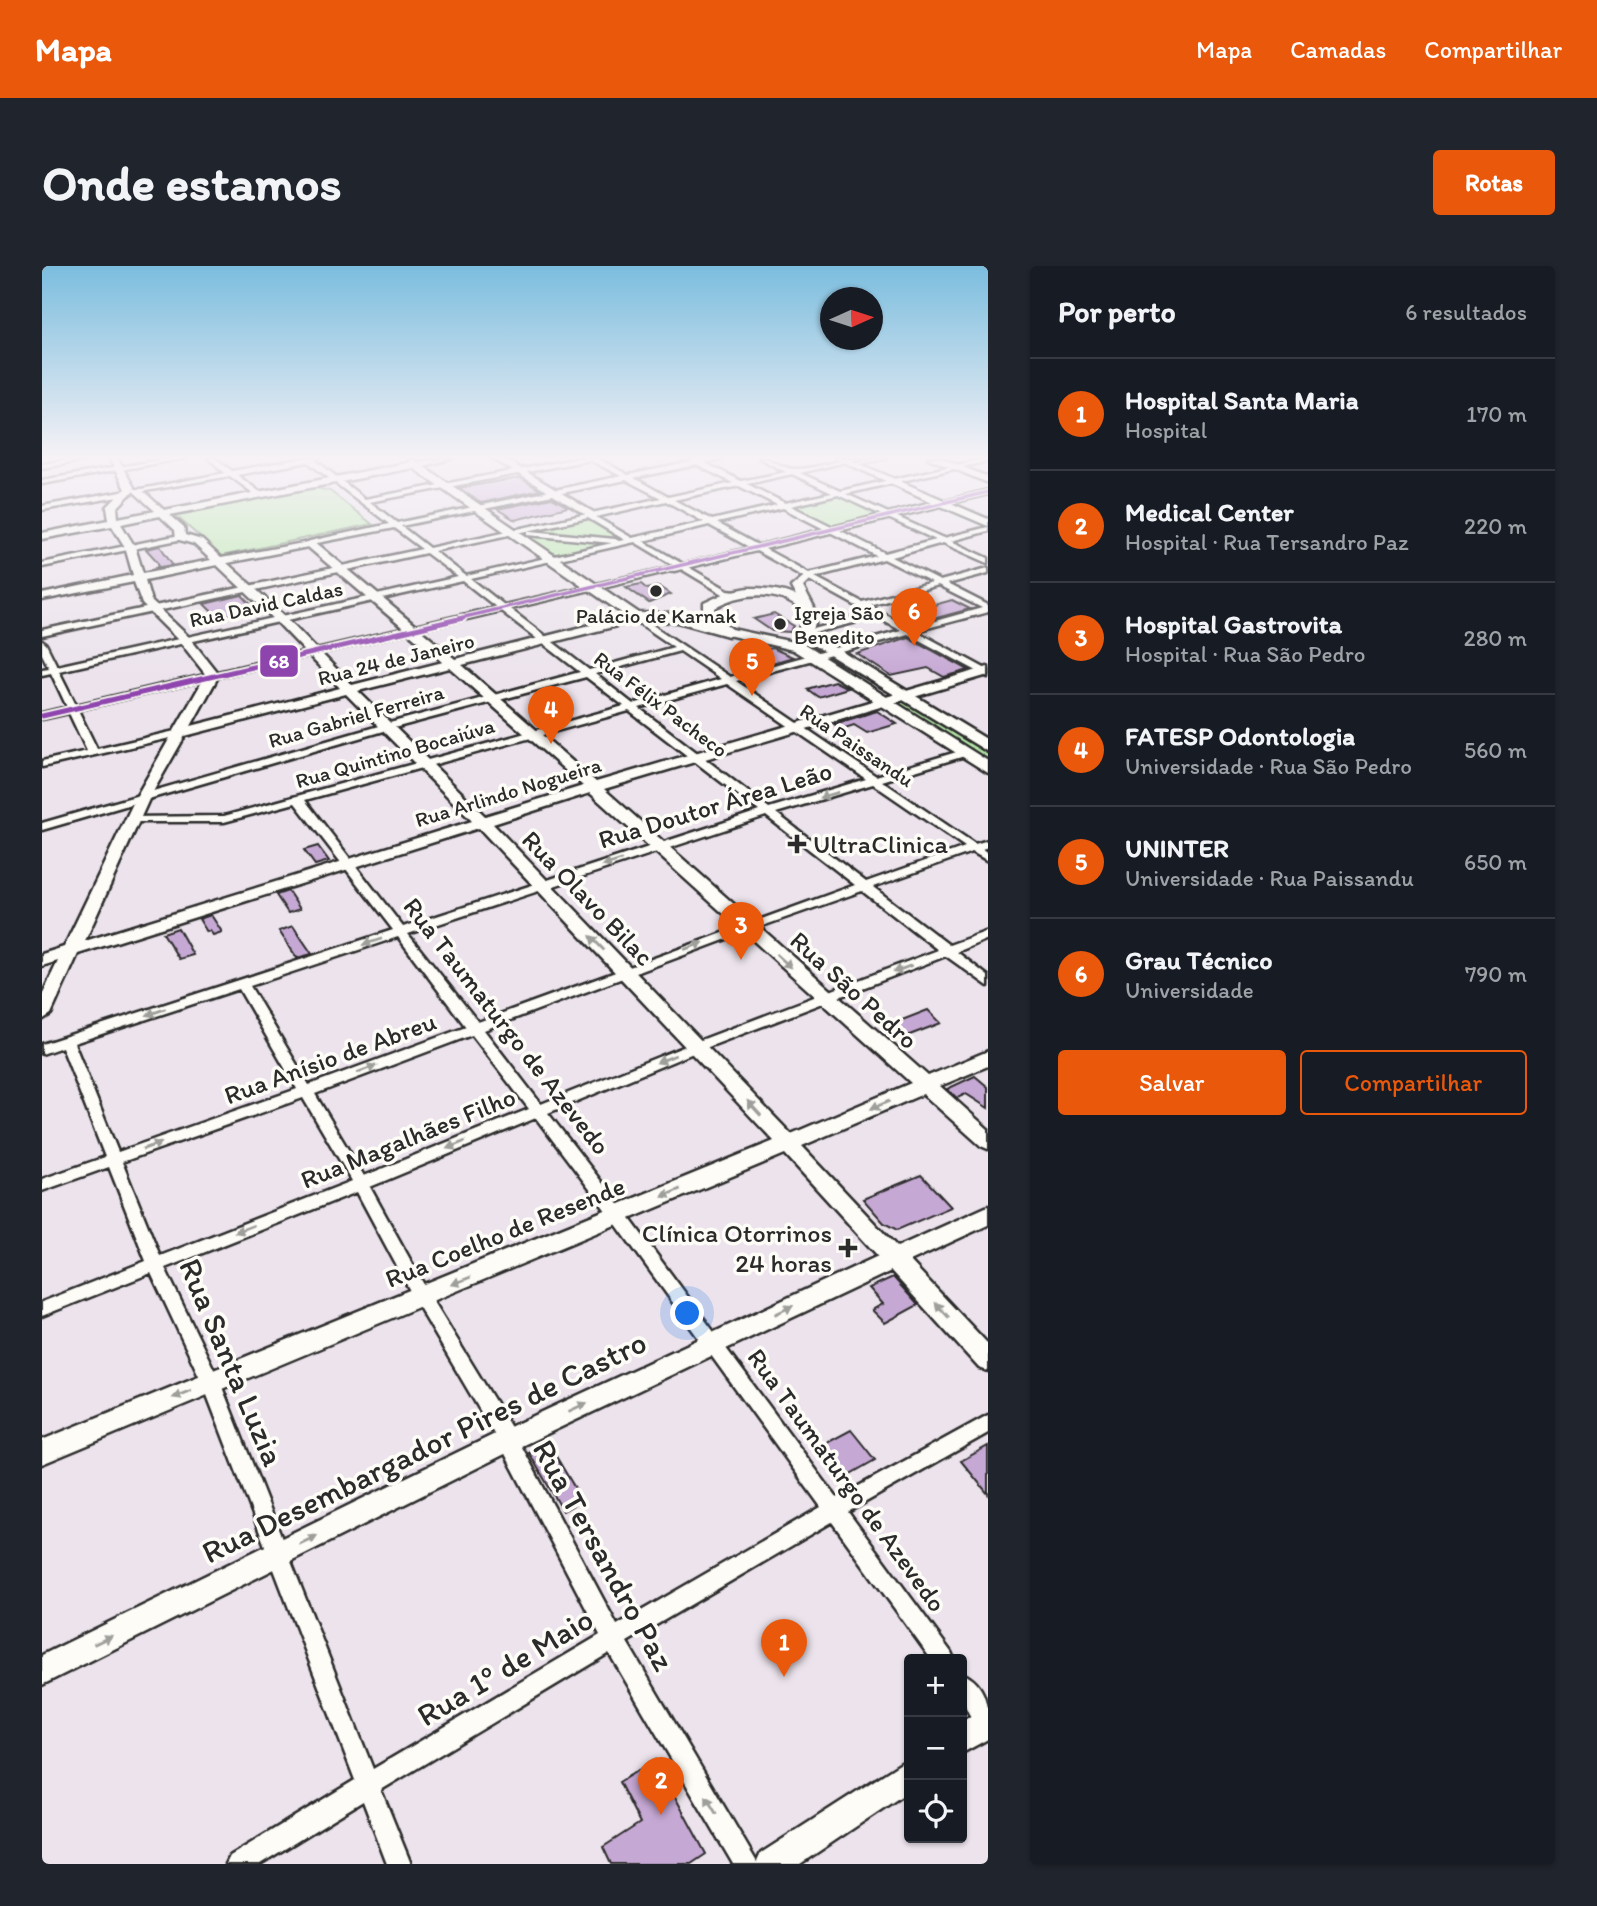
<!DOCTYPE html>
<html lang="pt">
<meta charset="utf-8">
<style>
:root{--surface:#171b24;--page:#20242c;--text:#f1f3f6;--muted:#9ea1a6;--line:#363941;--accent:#ea580c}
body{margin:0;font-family:Itim,sans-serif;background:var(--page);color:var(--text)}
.controls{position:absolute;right:21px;bottom:21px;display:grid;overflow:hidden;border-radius:7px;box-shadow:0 2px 5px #0004}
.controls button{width:63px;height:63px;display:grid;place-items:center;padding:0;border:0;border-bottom:2px solid var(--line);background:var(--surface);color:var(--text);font:35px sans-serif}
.compass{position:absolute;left:778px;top:21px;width:63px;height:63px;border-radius:50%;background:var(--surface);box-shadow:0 2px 5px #0004;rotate:87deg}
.you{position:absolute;left:646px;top:1048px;width:24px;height:24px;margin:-18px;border:5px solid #fff;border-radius:50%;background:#1a73e8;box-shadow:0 0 0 10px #1a73e833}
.badge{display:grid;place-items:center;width:46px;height:46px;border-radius:50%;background:var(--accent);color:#fff;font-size:23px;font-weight:700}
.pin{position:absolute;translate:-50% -58px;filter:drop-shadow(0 2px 4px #0008)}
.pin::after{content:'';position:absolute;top:37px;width:24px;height:21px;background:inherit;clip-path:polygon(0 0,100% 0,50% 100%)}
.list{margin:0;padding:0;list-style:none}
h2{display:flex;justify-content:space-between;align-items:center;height:91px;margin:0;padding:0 28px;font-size:30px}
h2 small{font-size:23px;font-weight:400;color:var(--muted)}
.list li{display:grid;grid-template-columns:46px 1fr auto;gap:21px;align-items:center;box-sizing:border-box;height:112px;padding:0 28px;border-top:2px solid var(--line)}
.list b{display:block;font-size:26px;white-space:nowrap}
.list p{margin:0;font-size:23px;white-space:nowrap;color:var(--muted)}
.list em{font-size:23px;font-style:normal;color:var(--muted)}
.actions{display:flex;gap:14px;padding:21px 28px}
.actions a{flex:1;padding:16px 0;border:2px solid var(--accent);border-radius:7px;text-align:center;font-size:24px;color:var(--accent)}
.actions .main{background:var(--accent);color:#fff}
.icon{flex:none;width:38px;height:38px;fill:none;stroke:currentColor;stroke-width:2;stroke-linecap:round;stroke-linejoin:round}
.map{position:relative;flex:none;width:946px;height:1598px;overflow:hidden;border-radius:7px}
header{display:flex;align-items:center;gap:42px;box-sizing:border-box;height:98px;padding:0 35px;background:var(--accent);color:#fff}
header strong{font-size:33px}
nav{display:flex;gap:38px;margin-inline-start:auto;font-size:24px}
.intro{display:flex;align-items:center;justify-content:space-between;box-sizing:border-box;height:168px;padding:0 42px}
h1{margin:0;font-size:49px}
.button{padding:18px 32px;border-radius:7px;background:var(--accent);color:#fff;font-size:24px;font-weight:700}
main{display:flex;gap:42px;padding:0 42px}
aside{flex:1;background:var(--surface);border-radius:7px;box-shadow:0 2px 5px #0004}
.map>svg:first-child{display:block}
.green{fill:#b6e9a9;stroke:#708a6a;stroke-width:2}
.building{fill:#c6a8d4;stroke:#2b2b2b;stroke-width:2}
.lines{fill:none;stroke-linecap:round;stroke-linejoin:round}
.street-casing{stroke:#2b2b2b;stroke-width:5}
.secondary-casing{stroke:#2b2b2b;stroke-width:5}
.primary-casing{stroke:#2b2b2b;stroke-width:5}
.street{fill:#fdfcf7;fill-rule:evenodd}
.secondary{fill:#fdfcf7;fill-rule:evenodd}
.primary{fill:#fdfcf7;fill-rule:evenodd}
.bus-1-far1-casing{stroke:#fdfcf7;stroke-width:6}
.bus-1-casing{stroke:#fdfcf7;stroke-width:9}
.bus-1-far1{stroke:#8e44ad;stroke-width:3.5}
.bus-1{stroke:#8e44ad;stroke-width:5}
.oneway{fill:#9e9e9b}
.poi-dot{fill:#2b2b2b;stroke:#fdfcf7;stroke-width:2.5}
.labels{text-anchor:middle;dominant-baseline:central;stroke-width:7;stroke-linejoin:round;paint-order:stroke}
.far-street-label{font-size:21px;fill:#2b2b2b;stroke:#fdfcf7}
.far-poi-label{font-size:21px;fill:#2b2b2b;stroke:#fdfcf7;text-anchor:start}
.street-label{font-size:26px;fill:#2b2b2b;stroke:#fdfcf7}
.poi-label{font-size:26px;fill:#2b2b2b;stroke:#fdfcf7;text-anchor:start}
.near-street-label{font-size:32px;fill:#2b2b2b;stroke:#fdfcf7}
.line-badge{stroke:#fdfcf7;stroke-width:2.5}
.badge-label{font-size:19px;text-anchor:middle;font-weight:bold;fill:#fff}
</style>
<header>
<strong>Mapa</strong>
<nav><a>Mapa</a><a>Camadas</a><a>Compartilhar</a></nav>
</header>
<div class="intro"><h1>Onde estamos</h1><a class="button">Rotas</a></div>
<main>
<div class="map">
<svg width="946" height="1598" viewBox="0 0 946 1598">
<rect width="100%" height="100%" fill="#ece3ec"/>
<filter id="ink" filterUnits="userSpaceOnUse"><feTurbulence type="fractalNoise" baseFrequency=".0143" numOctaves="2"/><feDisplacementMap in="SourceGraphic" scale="14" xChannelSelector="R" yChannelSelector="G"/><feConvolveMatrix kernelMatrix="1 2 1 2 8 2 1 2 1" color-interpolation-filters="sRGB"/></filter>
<g filter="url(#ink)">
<g class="green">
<polygon points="273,222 288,225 330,258 179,290 132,248"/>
<polygon points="797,229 839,248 790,261 748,241"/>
<polygon points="543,251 581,274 508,291 474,267"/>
<polygon points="859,433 946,487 946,499 849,436"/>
</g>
<g class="building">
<polygon points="478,212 498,224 439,237 417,222"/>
<polygon points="510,232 526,241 473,254 455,243"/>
<polygon points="118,280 131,299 113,302 117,300 115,295 104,283"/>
<polygon points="599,318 605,323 617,320 629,328 607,337 584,321"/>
<polygon points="200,329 213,343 175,351 162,338"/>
<polygon points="910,334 928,343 887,354 870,345"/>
<polygon points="732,348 752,360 748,366 730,365 712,353"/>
<polygon points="866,371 927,404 902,411 886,402 849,410 815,388"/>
<polygon points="730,382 751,391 720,400 704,389"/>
<polygon points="792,415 806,422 776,431 765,423"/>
<polygon points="835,445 855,458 825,467 812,459 800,463 792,458"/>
<polygon points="276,580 287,595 273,599 262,584"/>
<polygon points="246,625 258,643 246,647 234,629"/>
<polygon points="169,649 180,666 171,669 168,665 165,666 157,653"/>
<polygon points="251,660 270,688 255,692 237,665"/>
<polygon points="136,662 151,689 137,693 121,667"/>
<polygon points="886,744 899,757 857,773 842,761"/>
<polygon points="933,810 946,821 946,842 924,828 915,832 905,823"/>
<polygon points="879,909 909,941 855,964 842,957 821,933"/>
<polygon points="851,1011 876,1039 843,1057 830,1044 841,1038 827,1022"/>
<polygon points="809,1164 833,1194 803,1211 779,1180"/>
<polygon points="506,1177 540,1234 521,1245 487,1187"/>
<polygon points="946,1180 946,1228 919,1195"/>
<polygon points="613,1494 664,1588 649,1598 569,1598 561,1581 598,1557 577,1516"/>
</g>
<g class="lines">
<defs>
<g id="street">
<polygon points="41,192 56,192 0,202 0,198"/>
<polygon points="130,192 144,192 0,218 0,214"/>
<path d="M166,192H173L190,205L263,192H278L273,194L323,233L537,192H555L586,209L650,196L653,193L681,192L663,197L699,215L744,206L717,192C730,192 741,204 754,203C776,203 798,192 820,192L758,207L798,225L946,192V195L804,228L902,272L946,261V265L909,275L946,292V297L901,277L850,291L898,315L946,302V307L905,318L946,339V346L874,365L946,404V411L866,368L694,415L834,510L918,485H926V489L840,515L933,578L946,574V581L940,583L946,587V595L930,586L831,621L907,679L946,665V673L915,686L946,710V720L904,690L661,783L506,847L583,946L795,1232L946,1149V1167L806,1246L909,1386L912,1393H889L790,1256L585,1376L716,1598H691L567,1387L339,1524L369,1598H345L321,1535L218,1598H184L188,1590L313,1514L160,1116L109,1007L0,1050V1036L104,995L67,901L0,925V913L63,891L20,781L0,788V778L351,664L253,537L182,556H91L87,555V551L182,550L582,440L544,411L348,463L0,564V557L340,459L538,406L459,345L36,444L55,483L137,464L142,467L137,470L0,501V495L45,485L27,447L0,453V447L25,441L9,407L0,409V403L7,402L0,388V375L4,378L15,400L416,311L384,287L0,370V364L380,283L352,262L265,279L264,277L268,275L347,258L266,196L195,209L218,226L215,230L188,210L98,226L94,224L183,207ZM548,194L579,210L355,257L328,236ZM655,199L691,217L626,231L592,212ZM750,208L790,227L743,237L705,218ZM584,214L619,232L387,282L359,260ZM697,220L735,239L670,254L632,234ZM796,229L894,274L843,287L749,240ZM624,235L662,256L590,272L554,251ZM741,242L835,290L767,307L675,257ZM546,252L583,274L577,275L573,273L489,265H486V269L570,277L424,310L392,285ZM667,259L829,348L760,366V370L835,351L859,364L688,411L594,348L591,349V353L632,381L547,404L468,343L632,304L636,301L681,328L701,330V326L686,324L601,275ZM593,276L633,300L462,339L429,313ZM842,293L890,317L820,336L773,311ZM421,315L454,341L34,439L17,405ZM896,320L940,342L868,362L827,339ZM638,385L679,413L591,438L553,408ZM685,418L824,513L727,542L597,442ZM587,445L717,545L361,661L263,534ZM831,518L923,581L824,616L734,547ZM724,550L813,619L436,756L366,668ZM820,625L896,684L651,777L499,838L442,764L709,664ZM356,671L424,761L267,819L208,720ZM197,723L255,823L76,886L32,777ZM430,769L487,843L322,910L273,828ZM261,832L310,915L118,990L80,896ZM494,852L571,954L779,1241L575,1359L473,1168L386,1026L328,921ZM315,926L374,1036L459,1180L558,1369L331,1503L178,1116L123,1002Z"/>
<polygon points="832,192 844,192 811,200 808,198"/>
<polygon points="946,224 946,228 900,239 896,237"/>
<polygon points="85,225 88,229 0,244 0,240"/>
<polygon points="138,269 142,271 141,273 0,301 0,297"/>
<path d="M920,1407C945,1418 946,1441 946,1464C922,1454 919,1430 920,1407Z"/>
</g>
<g id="secondary">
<path d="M67,192H75L93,223H99L122,244L365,197L369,193L375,196L412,192L381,200L597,347L637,348L690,363V369L686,370L636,356L594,355L420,399L554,516L946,401V409L562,523L886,810L946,785V800L898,820L946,863V883L939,880L881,828L760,880L855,981L946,940V959L868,995L946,1078V1105L937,1102L849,1005L475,1182L0,1419V1389L457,1166L836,990L743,888L0,1198V1174L732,875L437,562L36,688L9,748L0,754V729L16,695L0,700V688L22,681L94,531L164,409L139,377L100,338L92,316L0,334V328L91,309L83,281L70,260L0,273V267L67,254L65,241L83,223ZM371,202L584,350L413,393L272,275L179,292L160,274L143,269L142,261L128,249ZM91,225L113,245L76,252L75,242ZM118,250L133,264L134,273L152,278L169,294L101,307L93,281L79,258ZM266,281L401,396L310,419L243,350L185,297ZM175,299L235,356L298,422L149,460L177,409L147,371L109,335L103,314ZM408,402L541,520L443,550L316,425ZM304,428L430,555L43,675L108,531L143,470ZM548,527L869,817L749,868L451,558Z"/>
<polygon points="450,192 461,192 556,249 547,251"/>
<polygon points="793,192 804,192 946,253 946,260 899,240 632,305 626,302 890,236"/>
<polygon points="886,192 899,192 946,211 946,217"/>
<polygon points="766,307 772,310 761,321 772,342 766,346 760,342 749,321"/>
<polygon points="946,1440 946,1473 920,1487 920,1455"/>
<polygon points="867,1492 867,1525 758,1598 714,1598 719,1587"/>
</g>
<path id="primary" d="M706,322C734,322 759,326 776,349L770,367L946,474V486L758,371L756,368L763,349C742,323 700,325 673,342L674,351L690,363L761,378L946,495V507L751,384L681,368L662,355V337L686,326Z"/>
</defs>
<use href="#street" class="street-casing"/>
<use href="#secondary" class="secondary-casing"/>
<use href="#primary" class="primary-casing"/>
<use href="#street" class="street"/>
<use href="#secondary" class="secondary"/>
<use href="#primary" class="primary"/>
<defs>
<polyline id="bus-1-far1" points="414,353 946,226"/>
<polyline id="bus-1" points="0,450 421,352"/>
</defs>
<use href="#bus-1-far1" class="bus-1-far1-casing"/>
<use href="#bus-1" class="bus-1-casing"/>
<use href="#bus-1-far1" class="bus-1-far1"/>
<use href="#bus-1" class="bus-1"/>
</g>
<defs><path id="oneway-solid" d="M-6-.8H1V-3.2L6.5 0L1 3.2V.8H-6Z" transform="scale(1.75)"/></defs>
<g class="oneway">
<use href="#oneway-solid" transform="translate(787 529) rotate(164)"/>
<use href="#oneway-solid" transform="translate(570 597) rotate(162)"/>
<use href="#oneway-solid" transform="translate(330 676) rotate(162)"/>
<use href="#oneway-solid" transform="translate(555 677) rotate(-134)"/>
<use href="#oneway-solid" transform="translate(652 680) rotate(-20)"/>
<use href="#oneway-solid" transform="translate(742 695) rotate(42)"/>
<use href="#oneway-solid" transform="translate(860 703) rotate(159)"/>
<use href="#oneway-solid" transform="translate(114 746) rotate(161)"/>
<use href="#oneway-solid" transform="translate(624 793) rotate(158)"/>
<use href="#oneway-solid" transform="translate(325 803) rotate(-20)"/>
<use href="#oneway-solid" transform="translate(838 839) rotate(157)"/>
<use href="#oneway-solid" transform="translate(712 842) rotate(-132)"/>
<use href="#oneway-solid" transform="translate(414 879) rotate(158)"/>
<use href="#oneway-solid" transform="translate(110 880) rotate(-19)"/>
<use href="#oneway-solid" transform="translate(629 927) rotate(157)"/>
<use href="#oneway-solid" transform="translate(202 963) rotate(159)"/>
<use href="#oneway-solid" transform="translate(419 1015) rotate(158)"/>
<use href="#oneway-solid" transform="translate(742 1044) rotate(-25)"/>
<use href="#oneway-solid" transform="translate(900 1044) rotate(-132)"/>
<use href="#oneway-solid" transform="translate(140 1128) rotate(158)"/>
<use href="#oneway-solid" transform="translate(536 1141) rotate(-25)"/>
<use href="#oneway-solid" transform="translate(266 1274) rotate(-26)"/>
<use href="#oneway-solid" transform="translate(61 1374) rotate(-26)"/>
<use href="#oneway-solid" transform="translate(669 1539) rotate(-121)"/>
</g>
</g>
<linearGradient id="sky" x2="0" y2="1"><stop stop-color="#7bbdde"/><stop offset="0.46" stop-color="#f6f2f6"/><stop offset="1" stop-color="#f6f2f6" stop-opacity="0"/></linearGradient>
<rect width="946" height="415" fill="url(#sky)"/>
<g class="poi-dot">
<circle cx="614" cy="325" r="7"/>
<circle cx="738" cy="358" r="7"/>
<path d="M751.5 567.5h7v7h7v7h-7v7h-7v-7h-7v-7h7z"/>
<path d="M802.5 971.5h7v7h7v7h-7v7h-7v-7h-7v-7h7z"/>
</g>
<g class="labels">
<g class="far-street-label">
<text transform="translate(224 338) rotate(-12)">Rua David Caldas</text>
<text transform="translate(354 393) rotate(-14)">Rua 24 de Janeiro</text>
<text transform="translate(619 438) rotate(37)">Rua Félix Pacheco</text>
<text transform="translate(314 450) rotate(-16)">Rua Gabriel Ferreira</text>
<text transform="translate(815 479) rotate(34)">Rua Paissandu</text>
<text transform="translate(353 487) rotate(-16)">Rua Quintino Bocaiúva</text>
<text transform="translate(466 526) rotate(-17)">Rua Arlindo Nogueira</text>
</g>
<g class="far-poi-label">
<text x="752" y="346">Igreja São<tspan x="752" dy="24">Benedito</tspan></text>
<text x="614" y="349" text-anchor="middle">Palácio de Karnak</text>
</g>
<g class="street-label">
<text transform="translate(673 539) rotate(-17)">Rua Doutor Área Leão</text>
<text transform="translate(546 632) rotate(46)">Rua Olavo Bilac</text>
<text transform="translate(812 724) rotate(42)">Rua São Pedro</text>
<text transform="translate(465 760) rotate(52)">Rua Taumaturgo de Azevedo</text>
<text transform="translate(288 792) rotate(-20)">Rua Anísio de Abreu</text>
<text transform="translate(366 872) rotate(-22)">Rua Magalhães Filho</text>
<text transform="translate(463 966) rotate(-22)">Rua Coelho de Resende</text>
<text transform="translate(805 1214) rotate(54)">Rua Taumaturgo de Azevedo</text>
</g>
<g class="poi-label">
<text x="771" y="578">UltraClinica</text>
<text x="790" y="967" text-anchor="end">Clínica Otorrinos<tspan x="790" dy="30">24 horas</tspan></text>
</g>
<g class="near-street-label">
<text transform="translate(190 1096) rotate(67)">Rua Santa Luzia</text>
<text transform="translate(382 1181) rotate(-26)">Rua Desembargador Pires de Castro</text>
<text transform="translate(562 1289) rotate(61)">Rua Tersandro Paz</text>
<text transform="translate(463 1401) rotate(-31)">Rua 1º de Maio</text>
</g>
</g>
<rect class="line-badge" x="217" y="378" width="40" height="34" rx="7" fill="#8e44ad"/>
<g class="badge-label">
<text x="237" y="402">68</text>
</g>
</svg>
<div class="controls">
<button>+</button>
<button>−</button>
<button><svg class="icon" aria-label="locate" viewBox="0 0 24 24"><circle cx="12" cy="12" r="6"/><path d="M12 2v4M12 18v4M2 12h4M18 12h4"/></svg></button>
</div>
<svg class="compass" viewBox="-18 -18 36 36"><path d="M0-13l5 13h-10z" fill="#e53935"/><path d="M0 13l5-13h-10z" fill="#9ea1a6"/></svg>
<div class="you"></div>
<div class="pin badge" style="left:742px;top:1411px">1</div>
<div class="pin badge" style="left:619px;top:1549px">2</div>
<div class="pin badge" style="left:699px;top:694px">3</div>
<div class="pin badge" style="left:509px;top:478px">4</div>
<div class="pin badge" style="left:710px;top:430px">5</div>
<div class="pin badge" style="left:872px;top:380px">6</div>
</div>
<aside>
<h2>Por perto<small>6 resultados</small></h2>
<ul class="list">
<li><span class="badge">1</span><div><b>Hospital Santa Maria</b><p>Hospital</p></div><em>170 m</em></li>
<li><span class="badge">2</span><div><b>Medical Center</b><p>Hospital · Rua Tersandro Paz</p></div><em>220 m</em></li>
<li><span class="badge">3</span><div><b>Hospital Gastrovita</b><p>Hospital · Rua São Pedro</p></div><em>280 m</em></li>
<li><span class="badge">4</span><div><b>FATESP Odontologia</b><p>Universidade · Rua São Pedro</p></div><em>560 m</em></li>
<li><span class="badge">5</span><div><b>UNINTER</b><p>Universidade · Rua Paissandu</p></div><em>650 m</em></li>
<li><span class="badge">6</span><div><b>Grau Técnico</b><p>Universidade</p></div><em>790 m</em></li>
</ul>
<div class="actions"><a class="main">Salvar</a><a>Compartilhar</a></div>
</aside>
</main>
